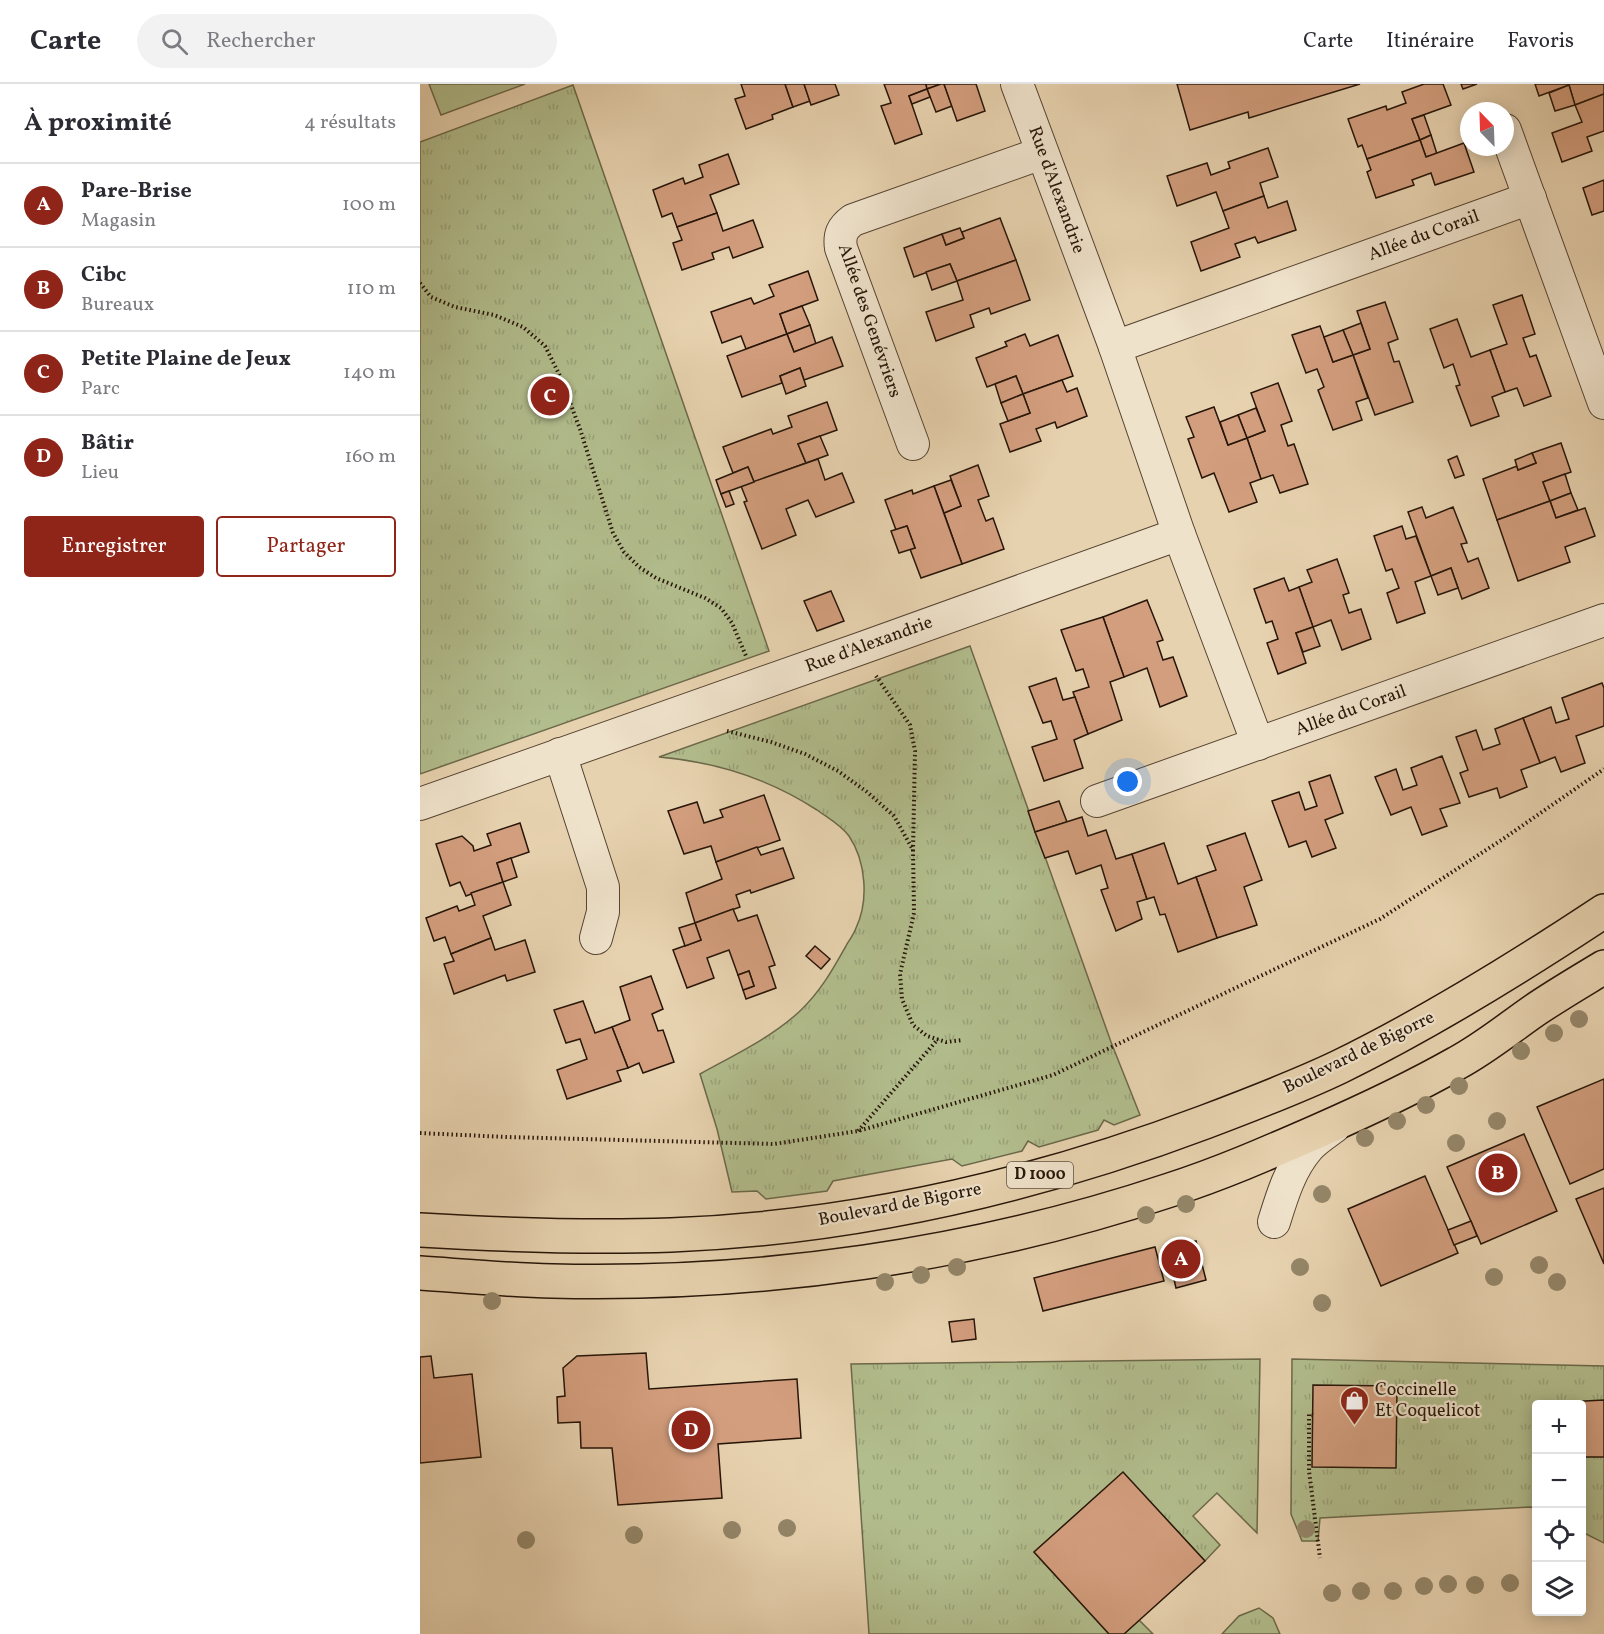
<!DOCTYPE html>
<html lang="fr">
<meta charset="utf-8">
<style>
:root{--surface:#fff;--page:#f2f2f3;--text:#2b2b33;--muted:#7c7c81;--line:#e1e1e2;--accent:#8f2418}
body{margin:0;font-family:Vollkorn,serif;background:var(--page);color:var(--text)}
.controls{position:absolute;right:18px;bottom:18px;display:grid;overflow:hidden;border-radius:6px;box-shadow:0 3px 15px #0003}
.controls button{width:54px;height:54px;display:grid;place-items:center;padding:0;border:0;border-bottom:2px solid var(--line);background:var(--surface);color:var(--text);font:30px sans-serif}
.compass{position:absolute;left:1040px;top:18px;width:54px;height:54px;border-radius:50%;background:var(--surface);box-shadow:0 3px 15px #0003;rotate:337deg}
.you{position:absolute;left:708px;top:698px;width:21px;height:21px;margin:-15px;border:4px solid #fff;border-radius:50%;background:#1a73e8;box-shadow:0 0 0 9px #1a73e833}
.badge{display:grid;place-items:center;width:39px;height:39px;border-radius:50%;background:var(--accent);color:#fff;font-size:20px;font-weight:700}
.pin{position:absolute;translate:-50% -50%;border:3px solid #fff;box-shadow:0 2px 6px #0006}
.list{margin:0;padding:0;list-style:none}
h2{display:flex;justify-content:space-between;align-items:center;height:78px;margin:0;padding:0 24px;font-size:26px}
h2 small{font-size:20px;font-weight:400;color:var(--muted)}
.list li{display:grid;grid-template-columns:39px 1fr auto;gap:18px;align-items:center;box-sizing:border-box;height:84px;padding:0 24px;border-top:2px solid var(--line)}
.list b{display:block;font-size:22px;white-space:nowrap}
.list p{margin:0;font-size:20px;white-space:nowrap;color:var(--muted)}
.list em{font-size:20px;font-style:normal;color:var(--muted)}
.actions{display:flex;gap:12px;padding:18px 24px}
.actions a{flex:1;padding:14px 0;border:2px solid var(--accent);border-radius:6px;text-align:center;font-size:21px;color:var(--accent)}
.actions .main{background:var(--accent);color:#fff}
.icon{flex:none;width:33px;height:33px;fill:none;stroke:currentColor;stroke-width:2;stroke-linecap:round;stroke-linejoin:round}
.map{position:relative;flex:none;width:1184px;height:1550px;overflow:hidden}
header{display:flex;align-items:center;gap:36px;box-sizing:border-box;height:84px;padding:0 30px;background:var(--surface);border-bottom:2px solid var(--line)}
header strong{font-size:28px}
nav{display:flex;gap:33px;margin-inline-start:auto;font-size:21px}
.search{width:420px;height:54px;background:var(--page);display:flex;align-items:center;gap:15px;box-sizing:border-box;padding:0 21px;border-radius:33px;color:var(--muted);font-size:22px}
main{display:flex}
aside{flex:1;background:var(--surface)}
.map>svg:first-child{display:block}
.grass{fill:url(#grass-tufts);stroke:#6c694a;stroke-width:1.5}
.pitch{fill:#b2bd8d;stroke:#6c694a;stroke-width:1.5}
.building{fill:#d39e7e;stroke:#261508;stroke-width:1.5}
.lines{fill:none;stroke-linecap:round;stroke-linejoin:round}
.street-casing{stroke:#564432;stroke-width:34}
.primary-casing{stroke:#261508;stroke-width:36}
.path{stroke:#261508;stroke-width:4;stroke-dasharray:1.5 3;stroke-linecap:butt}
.street{stroke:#efe2cb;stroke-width:32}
.primary{stroke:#e7d2af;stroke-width:33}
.tree{fill:#948669}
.labels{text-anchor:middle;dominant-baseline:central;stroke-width:4.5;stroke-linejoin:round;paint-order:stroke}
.shield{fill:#efe2cb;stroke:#625242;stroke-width:1.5}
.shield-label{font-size:16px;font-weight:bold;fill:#261508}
.street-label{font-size:18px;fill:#261508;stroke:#efe2cb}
.poi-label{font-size:18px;fill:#261508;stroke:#efe2cb;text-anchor:start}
</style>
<header>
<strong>Carte</strong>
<div class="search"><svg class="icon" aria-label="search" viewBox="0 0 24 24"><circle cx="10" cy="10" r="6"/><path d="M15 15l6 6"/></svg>Rechercher</div>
<nav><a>Carte</a><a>Itinéraire</a><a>Favoris</a></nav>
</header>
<main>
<aside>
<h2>À proximité<small>4 résultats</small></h2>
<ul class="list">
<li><span class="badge">A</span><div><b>Pare-Brise</b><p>Magasin</p></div><em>100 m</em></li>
<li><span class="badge">B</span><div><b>Cibc</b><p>Bureaux</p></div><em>110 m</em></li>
<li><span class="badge">C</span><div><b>Petite Plaine de Jeux</b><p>Parc</p></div><em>140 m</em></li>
<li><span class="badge">D</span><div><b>Bâtir</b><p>Lieu</p></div><em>160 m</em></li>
</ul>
<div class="actions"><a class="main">Enregistrer</a><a>Partager</a></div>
</aside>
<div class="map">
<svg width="1184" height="1550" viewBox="0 0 1184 1550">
<defs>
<pattern id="grass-tufts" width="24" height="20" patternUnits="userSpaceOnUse" patternTransform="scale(1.5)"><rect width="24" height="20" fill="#b2bd8d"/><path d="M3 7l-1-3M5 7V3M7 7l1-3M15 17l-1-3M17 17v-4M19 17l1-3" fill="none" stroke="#99a278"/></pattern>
</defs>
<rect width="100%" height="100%" fill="#e7d2af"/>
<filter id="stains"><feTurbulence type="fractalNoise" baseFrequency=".00333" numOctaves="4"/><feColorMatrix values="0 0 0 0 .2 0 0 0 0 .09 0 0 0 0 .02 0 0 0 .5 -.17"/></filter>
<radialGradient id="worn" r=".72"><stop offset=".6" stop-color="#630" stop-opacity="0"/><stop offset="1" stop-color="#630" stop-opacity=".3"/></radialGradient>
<g class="grass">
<polygon points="153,1 349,567 0,690 0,58"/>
<path d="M550,562L691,958L720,1031L694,1041L684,1036L678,1046L619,1063L608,1057L602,1067L542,1082L532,1075L413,1097L407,1107L346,1115L337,1107L312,1108L297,1045L280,990C314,971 351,954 380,927C401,907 413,885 427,860C430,855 434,850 436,844C449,817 446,777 429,752C421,741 408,734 397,726C348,694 297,678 239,673Z"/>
<polygon points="840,1275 837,1449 797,1409 773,1432 800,1461 785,1477 703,1389 614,1468 689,1550 449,1550 431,1280"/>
<polygon points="872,1275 1184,1282 1184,1459 1162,1448 1162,1320 1116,1320 1116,1426 1111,1423 900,1434 898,1457 882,1457 871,1430"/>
<polygon points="839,1524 853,1534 860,1550 802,1550 819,1532"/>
<polygon points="719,1536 733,1550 704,1550"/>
</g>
<polygon class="pitch" points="9,0 105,0 21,31"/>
<g class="building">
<polygon points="321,0 365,0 373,23 352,31 353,35 326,45 315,15 325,12"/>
<polygon points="365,0 384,0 390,17 373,23"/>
<polygon points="384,0 415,0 419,11 391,21"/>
<polygon points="464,0 506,0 507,5 489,12 502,50 475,60 461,22 471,19"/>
<polygon points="506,0 521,0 507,5"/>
<polygon points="521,0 524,0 532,22 516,28 507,5"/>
<polygon points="524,0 556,0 565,27 537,37"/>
<polygon points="757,0 940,0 829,34 828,28 770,46"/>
<polygon points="1004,0 1023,0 1031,21 992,35 1000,56 947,75 942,61 938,63 928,35 966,22 967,26 986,19 982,8"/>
<polygon points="1041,0 1057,0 1043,5"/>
<polygon points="1115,0 1184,0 1184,10 1155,21 1149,1 1119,12"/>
<polygon points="1149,1 1155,21 1135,27 1129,9"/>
<polygon points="507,5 510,13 492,20 489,12"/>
<polygon points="1184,10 1184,47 1167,53 1172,67 1142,78 1132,49 1162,38 1155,21"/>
<polygon points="1004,31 1011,51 1000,56 992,35"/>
<polygon points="1011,51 1017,70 1006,73 1000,56"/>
<polygon points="1000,56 1006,73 1044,59 1054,88 1015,101 1011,89 992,96 994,101 956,114 947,88 951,86 947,75"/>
<polygon points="848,64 858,93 840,99 844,112 803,127 796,108 757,122 747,92 787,79 791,91 810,84 808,78"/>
<polygon points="308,70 319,100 290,111 297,129 257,143 252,129 242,133 233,106 263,94 265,100 283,93 279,81"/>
<polygon points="1184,96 1184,127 1172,131 1163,104"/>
<polygon points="844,112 848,124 867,117 876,146 838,159 835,153 815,160 820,173 781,187 771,158 809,144 803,127"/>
<polygon points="297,129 303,147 333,136 343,163 313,174 309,163 292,169 294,175 262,186 253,159 262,156 257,143"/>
<polygon points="580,134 596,176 537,197 530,180 494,193 484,164 522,150 526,161 544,154 542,148"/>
<polygon points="540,144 544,154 526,161 522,150"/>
<polygon points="596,176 610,216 571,230 569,224 550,231 554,243 516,257 506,228 543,216 537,197"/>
<polygon points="530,180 537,197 512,206 506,188"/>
<polygon points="388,187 398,216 360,230 367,250 326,265 321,252 302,259 291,228 331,214 334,220 354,212 349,201"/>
<polygon points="1102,211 1115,250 1103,254 1110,273 1116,271 1131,312 1104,322 1097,304 1085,308 1070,266 1087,260 1073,221"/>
<polygon points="965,218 978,255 968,259 974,278 979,277 993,318 955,331 933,271 950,265 937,227"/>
<polygon points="382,222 390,241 367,250 360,230"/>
<polygon points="1037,235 1051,273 1070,266 1085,308 1072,313 1079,332 1051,342 1036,302 1040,301 1033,280 1024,284 1010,245"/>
<polygon points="941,239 950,265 933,271 923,246"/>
<polygon points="390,241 396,260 374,268 367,250"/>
<polygon points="900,242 913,278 933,271 948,314 936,318 942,336 913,346 898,306 904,303 897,285 886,289 872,251"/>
<polygon points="923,246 933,271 913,278 904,253"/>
<polygon points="367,250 374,268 412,253 423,282 384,296 380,284 360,292 362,299 322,313 307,272"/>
<polygon points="605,250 610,262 638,251 653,292 603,310 596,292 567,303 556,274 587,262 585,258"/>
<polygon points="380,284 386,302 366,310 360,292"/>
<polygon points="596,292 603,310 581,319 575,300"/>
<polygon points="642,296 647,308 657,304 667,332 637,344 635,338 616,345 621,357 590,368 580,340 610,329 603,310"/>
<polygon points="858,299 872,337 861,341 868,362 874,360 888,400 860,409 853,391 841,395 827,354 845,347 831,309"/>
<polygon points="603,310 610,329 588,337 581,319"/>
<polygon points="407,318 417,346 378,360 386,379 334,398 328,383 313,389 303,363 351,345 353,350 372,343 368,332"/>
<polygon points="794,323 808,361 827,354 841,395 830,399 837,418 809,428 794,389 782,394 768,355 774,353 766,333"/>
<polygon points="836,324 845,347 827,354 818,331"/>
<polygon points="818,331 827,354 808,361 800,338"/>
<polygon points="400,352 408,371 386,379 378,360"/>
<polygon points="1141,359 1151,388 1123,398 1130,417 1077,436 1063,395 1097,382 1098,386 1116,379 1112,369"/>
<polygon points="1112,369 1116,379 1098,386 1095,376"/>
<polygon points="1037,372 1044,391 1035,394 1028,376"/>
<polygon points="398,375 405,396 422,389 434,418 396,433 388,416 366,425 376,451 342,465 324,418 327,417 321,402"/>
<polygon points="558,381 569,412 558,416 566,437 573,434 584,465 542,480 524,429 541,422 530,392"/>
<polygon points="328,383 334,398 301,410 296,396"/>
<polygon points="1145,390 1151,409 1130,417 1123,398"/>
<polygon points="531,396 541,422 524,429 514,402"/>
<polygon points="514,402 542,480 501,494 490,465 495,464 487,442 476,446 465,416 492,406 493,410"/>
<polygon points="309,407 314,420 306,423 301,410"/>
<polygon points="1151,409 1158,426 1136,434 1130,417"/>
<polygon points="1130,417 1136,434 1165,424 1175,452 1145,463 1150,478 1098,497 1077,436"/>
<polygon points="1002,423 1006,434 1033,423 1047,459 1041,460 1048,478 1058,474 1069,504 1042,515 1031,484 1011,492 988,428"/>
<polygon points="487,442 495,464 479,469 471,447"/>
<polygon points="982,442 986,455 996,452 1011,492 995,498 1005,529 977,539 967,509 979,504 972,485 966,487 954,452"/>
<polygon points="917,475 929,509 923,511 929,529 941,525 951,555 922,566 911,536 893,543 879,503 892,498 887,486"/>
<polygon points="1031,484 1038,504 1018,511 1011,492"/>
<polygon points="864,494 869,507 879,503 893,543 876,549 886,579 858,590 847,559 858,555 852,537 846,539 834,505"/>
<polygon points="411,507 424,537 397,547 384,517"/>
<polygon points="727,516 743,556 737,558 743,576 753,573 767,612 740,623 727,584 704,593 683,533"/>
<polygon points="683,533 704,593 690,598 702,636 668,650 653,608 669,603 663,585 656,587 641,546"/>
<polygon points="893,543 900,562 883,568 876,549"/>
<polygon points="636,594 643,616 655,613 668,650 654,656 663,684 624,697 612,663 637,655 631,637 623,639 609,603"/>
<polygon points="1182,599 1184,604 1184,642 1156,652 1165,679 1141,688 1135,673 1120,679 1103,634 1131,623 1136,639 1149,635 1142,614"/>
<polygon points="1103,634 1120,679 1101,686 1107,703 1080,714 1077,704 1049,713 1040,689 1048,686 1036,653 1056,646 1063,666 1080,660 1075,645"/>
<polygon points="1022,672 1040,719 1020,725 1027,742 1002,751 991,723 971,731 955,693 976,685 983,706 997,701 991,684"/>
<polygon points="910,691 923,729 905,736 916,764 892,773 886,757 869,763 852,717 879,708 885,726 897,722 889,698"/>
<polygon points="344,711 360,756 296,778 291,762 264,770 248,727 277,718 284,739 303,733 300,726"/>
<polygon points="639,717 647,738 615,748 608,727"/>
<polygon points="662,733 668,752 686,746 696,775 712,770 727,815 717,818 722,835 696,847 681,806 688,804 681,781 656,790 648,767 625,774 615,748"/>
<polygon points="100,739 109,768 77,779 83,798 46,812 40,798 30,802 16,760 42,752 53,762 54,767 71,761 67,750"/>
<polygon points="825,749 842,796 824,803 837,841 797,854 776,793 796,786 787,762"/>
<polygon points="744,759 758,800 776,793 797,854 758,868 745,830 740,831 734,813 727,815 712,770"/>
<polygon points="337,763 341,771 363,764 374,794 331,809 330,806 316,811 320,823 275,839 266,809 302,795 296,778"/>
<polygon points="91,774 97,793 83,798 77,779"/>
<polygon points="83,798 91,821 63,832 71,854 31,870 25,853 14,857 6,834 37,822 39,827 55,821 51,809"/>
<polygon points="313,825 318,837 337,831 355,881 349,883 356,904 326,915 323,906 334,902 329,887 318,891 309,866 287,874 294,894 267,904 253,866 281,856 275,839"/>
<polygon points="275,839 281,856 265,862 259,844"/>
<polygon points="71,854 75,866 105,856 115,888 87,897 85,891 34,910 24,880 34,877 31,870"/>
<polygon points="395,862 410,875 401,885 386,872"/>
<polygon points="329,887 334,902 323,906 318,891"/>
<polygon points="231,892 243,925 232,930 238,947 243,946 254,978 223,989 219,979 208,984 192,943 210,936 200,903"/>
<polygon points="163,917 175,949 192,943 208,984 197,987 201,997 147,1015 137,986 167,975 160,955 146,959 134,926"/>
<polygon points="1184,995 1184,1085 1150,1100 1117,1023"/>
<polygon points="1104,1050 1137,1127 1061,1160 1027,1083"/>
<polygon points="1005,1092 1038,1169 961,1202 928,1125"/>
<polygon points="1184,1104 1184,1180 1156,1115"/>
<polygon points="1051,1137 1057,1152 1034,1161 1028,1146"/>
<polygon points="776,1157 786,1196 756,1204 747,1165"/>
<polygon points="735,1163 744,1197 623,1227 614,1194"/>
<polygon points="554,1235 556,1255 532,1258 529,1238"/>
<polygon points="226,1269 229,1305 377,1295 381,1354 298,1360 302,1414 198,1421 192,1364 161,1364 160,1338 138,1339 137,1313 145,1312 143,1284 157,1272"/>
<polygon points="11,1272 14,1294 52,1290 61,1373 0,1379 0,1273"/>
<polygon points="893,1301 977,1302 976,1384 892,1383"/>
<polygon points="1184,1316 1184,1373 1162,1373 1162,1320 1147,1320 1146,1318"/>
<polygon points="703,1388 785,1477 704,1550 689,1550 614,1468"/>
</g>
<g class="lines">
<defs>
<g id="street">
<polyline points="597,0 695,263 759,450 838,660"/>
<polyline points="1085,46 1184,319"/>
<polyline points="695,263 1110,114"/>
<path d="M493,360L421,164C419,151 422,144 433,136L622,69"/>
<polyline points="140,670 183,803 183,828 176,854"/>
<polyline points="677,717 1184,536"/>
<polyline points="0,720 442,564 759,450"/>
<path d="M854,1138C862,1112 870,1085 888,1064C895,1056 906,1049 914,1043"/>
</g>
<g id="primary">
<path d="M0,1146C84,1151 167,1154 251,1151C433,1144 615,1102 785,1038C830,1021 875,1004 919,983C1011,938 1098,884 1184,827"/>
<path d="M0,1189C44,1192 88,1196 132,1197C340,1202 552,1172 750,1106C800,1090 848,1069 896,1048C944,1027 991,1005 1037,979C1065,964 1089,944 1115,926C1137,911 1161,897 1184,883"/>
</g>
</defs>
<use href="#street" class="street-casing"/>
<use href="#primary" class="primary-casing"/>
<g class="path">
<polyline points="0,199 11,213 35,223 74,231 103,243 125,262 140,292 160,345 193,449 204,468 219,483 236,494 285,514 301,524 312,539 326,572"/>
<polyline points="456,592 490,641 495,667 493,766"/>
<polyline points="307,647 351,658 385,670 418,687 447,708 474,732 493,766 494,829 480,890 482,915 493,941 507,952 526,958 543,956"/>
<polyline points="438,1047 518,955"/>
<polyline points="0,1049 86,1053 354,1060 438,1047 633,991 960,835 1083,755 1184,685"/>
<polyline points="893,1331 889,1330 889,1387 900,1474"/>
</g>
<use href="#street" class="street"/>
<use href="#primary" class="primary"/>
</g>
<g class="tree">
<circle cx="1159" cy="935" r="9"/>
<circle cx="1134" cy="949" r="9"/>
<circle cx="1101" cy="967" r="9"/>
<circle cx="1039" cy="1002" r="9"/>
<circle cx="1006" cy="1021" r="9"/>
<circle cx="977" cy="1037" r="9"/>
<circle cx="1077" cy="1037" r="9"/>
<circle cx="945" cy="1054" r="9"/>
<circle cx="1036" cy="1059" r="9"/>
<circle cx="902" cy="1110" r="9"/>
<circle cx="766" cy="1120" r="9"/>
<circle cx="726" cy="1131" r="9"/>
<circle cx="1119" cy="1181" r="9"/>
<circle cx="537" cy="1183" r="9"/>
<circle cx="880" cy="1183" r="9"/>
<circle cx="501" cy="1191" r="9"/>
<circle cx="1074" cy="1193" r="9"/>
<circle cx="465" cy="1198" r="9"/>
<circle cx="1137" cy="1198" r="9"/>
<circle cx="72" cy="1217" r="9"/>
<circle cx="902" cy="1219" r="9"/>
<circle cx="367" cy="1444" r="9"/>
<circle cx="886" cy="1445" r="9"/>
<circle cx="312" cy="1446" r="9"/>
<circle cx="214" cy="1451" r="9"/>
<circle cx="106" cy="1456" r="9"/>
<circle cx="1090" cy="1499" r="9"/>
<circle cx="1028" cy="1500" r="9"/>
<circle cx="1055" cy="1501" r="9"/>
<circle cx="1004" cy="1502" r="9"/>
<circle cx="941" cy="1507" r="9"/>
<circle cx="973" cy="1507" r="9"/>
<circle cx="912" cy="1509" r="9"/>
</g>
<defs>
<symbol id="shop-pin" viewBox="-11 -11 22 30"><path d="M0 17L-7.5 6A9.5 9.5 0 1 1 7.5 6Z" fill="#8f2418" stroke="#efe2cb"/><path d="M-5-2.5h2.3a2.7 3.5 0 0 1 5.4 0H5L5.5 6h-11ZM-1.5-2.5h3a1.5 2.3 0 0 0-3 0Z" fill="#fff"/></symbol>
</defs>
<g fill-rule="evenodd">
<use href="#shop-pin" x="918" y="1300" width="33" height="45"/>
</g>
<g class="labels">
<rect class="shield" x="587" y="1078" width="66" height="26" rx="4.5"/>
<g class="shield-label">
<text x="620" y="1091">D 1000</text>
</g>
<g class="street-label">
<text transform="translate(636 106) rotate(70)">Rue d'Alexandrie</text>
<text transform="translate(1004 152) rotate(-20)">Allée du Corail</text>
<text transform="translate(449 237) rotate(71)">Allée des Genévriers</text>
<text transform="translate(449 561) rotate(-20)">Rue d'Alexandrie</text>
<text transform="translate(931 627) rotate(-20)">Allée du Corail</text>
<text transform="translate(939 969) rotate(-26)">Boulevard de Bigorre</text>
<text transform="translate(480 1121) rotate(-11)">Boulevard de Bigorre</text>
</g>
<g class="poi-label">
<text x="955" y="1306">Coccinelle<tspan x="955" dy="21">Et Coquelicot</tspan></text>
</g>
</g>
<rect width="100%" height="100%" filter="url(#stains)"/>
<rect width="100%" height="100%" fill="url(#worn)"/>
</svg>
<div class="controls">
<button>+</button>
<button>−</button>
<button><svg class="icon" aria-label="locate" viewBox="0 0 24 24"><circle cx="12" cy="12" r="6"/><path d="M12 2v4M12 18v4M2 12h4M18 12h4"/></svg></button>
<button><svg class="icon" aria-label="layers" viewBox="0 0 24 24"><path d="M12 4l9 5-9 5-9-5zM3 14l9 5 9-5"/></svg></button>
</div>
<svg class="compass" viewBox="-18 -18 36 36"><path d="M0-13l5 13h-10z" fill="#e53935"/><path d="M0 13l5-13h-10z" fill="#7c7c81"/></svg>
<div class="you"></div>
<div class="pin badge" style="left:761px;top:1175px">A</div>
<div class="pin badge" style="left:1078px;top:1089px">B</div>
<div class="pin badge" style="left:130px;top:312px">C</div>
<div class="pin badge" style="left:271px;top:1346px">D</div>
</div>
</main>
